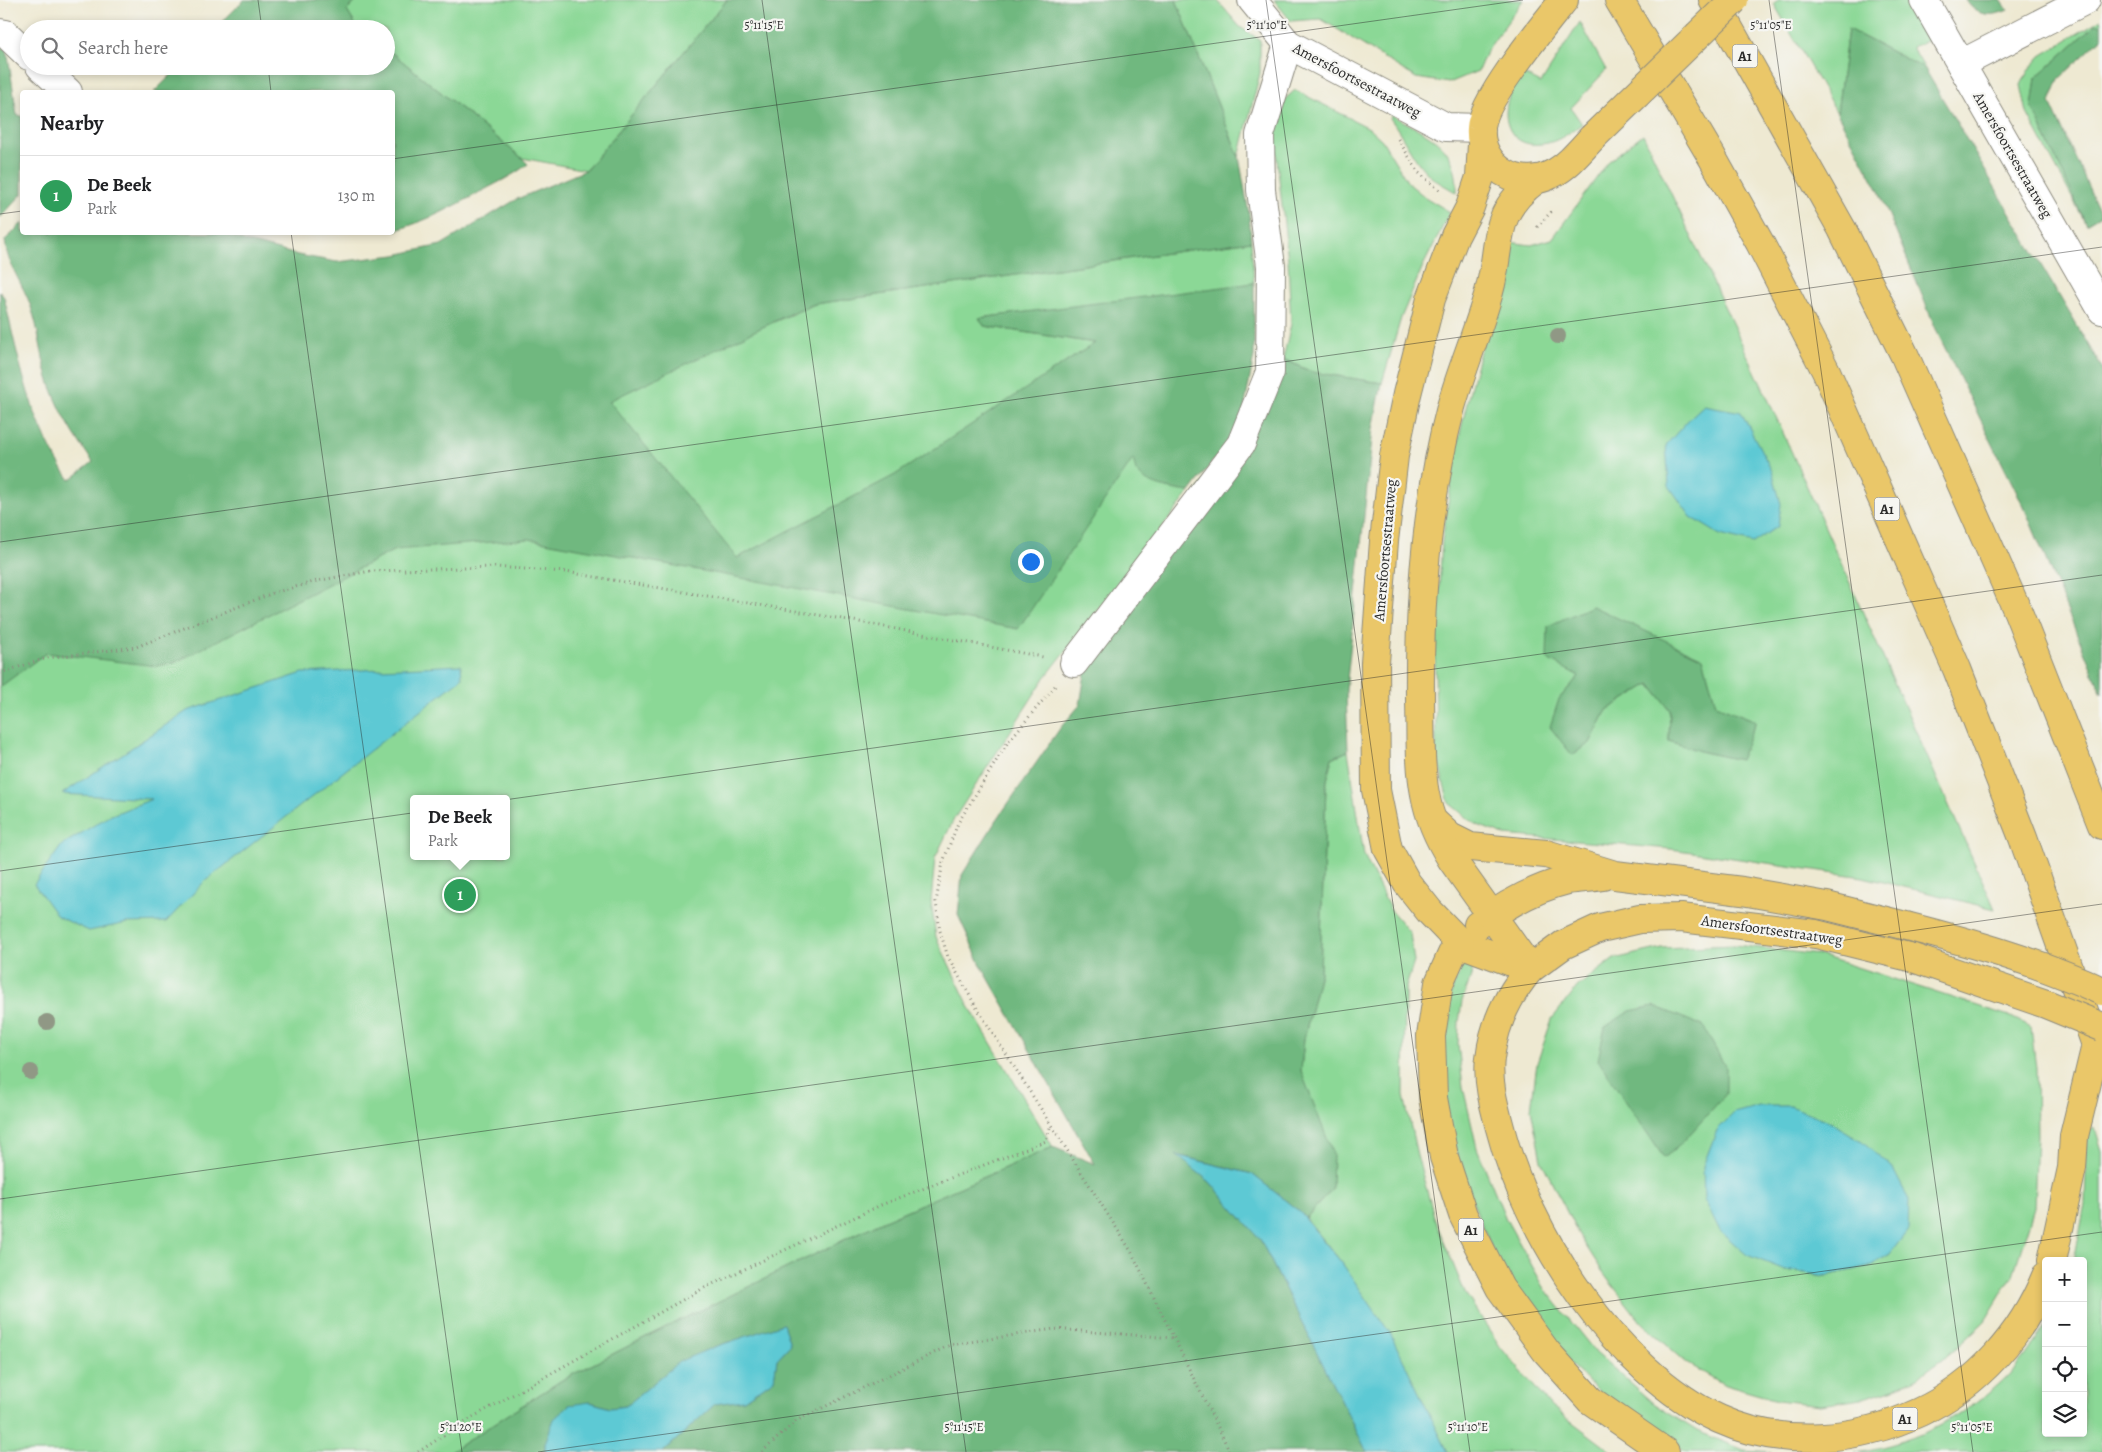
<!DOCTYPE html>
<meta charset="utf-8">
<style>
:root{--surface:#fff;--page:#f2f2f2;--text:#202124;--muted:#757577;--line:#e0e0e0;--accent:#7c3aed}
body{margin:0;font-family:Alegreya,serif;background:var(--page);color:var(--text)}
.controls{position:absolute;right:15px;bottom:15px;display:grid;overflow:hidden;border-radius:5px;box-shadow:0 2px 8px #0003}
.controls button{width:45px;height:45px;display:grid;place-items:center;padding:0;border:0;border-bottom:1px solid var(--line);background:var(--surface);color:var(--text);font:25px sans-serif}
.you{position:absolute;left:1030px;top:561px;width:18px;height:18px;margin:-12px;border:4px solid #fff;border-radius:50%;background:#1a73e8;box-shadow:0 0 0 8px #1a73e833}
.badge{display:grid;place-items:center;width:32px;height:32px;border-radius:50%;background:var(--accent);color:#fff;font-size:16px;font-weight:700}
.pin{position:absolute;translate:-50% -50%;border:2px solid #fff;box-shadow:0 1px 5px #0006}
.popup{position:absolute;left:410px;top:795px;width:100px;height:65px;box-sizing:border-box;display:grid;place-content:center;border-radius:5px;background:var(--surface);filter:drop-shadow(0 1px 4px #0005);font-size:16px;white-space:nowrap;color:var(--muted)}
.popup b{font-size:19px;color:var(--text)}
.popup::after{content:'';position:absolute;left:50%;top:100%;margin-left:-10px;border:10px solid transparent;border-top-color:var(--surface)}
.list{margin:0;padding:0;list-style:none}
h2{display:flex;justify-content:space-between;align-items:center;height:65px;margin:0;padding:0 20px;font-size:21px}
h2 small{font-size:16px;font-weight:400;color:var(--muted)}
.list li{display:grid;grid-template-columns:32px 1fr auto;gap:15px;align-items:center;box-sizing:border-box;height:80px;padding:0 20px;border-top:1px solid var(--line)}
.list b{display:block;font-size:19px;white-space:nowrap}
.list p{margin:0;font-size:16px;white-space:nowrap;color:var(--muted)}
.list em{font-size:16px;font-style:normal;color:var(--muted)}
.icon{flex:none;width:28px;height:28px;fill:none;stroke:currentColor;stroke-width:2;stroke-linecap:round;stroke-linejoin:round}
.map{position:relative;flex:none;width:2102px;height:1452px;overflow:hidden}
.search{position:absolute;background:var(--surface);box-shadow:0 2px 8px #0003;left:20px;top:20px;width:375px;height:55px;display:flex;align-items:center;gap:12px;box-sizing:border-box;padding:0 18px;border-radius:28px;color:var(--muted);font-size:19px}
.panel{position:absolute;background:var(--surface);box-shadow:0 2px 8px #0003;left:20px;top:90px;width:375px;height:145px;border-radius:5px}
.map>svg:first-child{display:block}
.green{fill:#8bd896;stroke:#5b8260;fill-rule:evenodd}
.forest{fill:#70b87f;stroke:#4e7255}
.water{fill:#5dc9d4;stroke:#447a80}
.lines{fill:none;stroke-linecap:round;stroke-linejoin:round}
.minor-casing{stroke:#8c8a7e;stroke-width:30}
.major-casing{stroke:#8c8a7e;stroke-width:30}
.highway-casing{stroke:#8c8a7e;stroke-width:30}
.path{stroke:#8c8a7e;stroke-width:3;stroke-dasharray:1 4;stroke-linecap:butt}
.minor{stroke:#fff;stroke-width:28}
.major{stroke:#eac769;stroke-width:28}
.highway{stroke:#eac769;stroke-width:28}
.major-bridge-casing{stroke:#8c8a7e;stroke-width:30;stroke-linecap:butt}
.major-bridge{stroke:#eac769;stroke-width:28}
.tree{fill:#909885}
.ticks{fill:none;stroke:#2b2b2b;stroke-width:1;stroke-opacity:0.45}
.labels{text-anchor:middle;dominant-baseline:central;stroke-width:4.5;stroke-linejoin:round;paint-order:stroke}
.shield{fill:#f6f6f2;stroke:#686867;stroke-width:1}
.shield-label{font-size:14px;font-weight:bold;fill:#2b2b2b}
.street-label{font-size:15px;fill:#2b2b2b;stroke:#f6f6f2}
.ticks-label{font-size:12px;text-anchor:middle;fill:#2b2b2b;stroke:#f6f6f2;stroke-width:4.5;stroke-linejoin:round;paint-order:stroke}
</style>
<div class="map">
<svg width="2102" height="1452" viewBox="0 0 2102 1452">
<rect width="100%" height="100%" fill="#f6f6f2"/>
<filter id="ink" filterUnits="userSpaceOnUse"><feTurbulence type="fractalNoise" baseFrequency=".02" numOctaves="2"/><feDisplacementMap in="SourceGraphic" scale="10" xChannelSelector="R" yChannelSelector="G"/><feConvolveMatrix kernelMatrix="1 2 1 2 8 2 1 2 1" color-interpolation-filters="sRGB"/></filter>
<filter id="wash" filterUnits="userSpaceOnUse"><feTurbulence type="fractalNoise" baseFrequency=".0096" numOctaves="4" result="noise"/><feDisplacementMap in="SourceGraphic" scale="20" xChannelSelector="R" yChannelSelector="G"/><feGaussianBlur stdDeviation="1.12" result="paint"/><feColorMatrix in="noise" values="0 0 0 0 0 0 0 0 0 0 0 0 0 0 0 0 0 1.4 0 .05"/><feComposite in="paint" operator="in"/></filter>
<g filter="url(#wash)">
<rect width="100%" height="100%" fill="#eee9d2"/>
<g class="green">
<polygon points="357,0 727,0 586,170 522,158 386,48 386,29 358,29 347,11"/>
<polygon points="1176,0 1217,0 1240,27 1260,40 1260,73 1239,157"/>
<polygon points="1274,0 1523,0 1486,52 1478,71 1449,83 1416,78 1321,19 1291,21"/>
<polygon points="1778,0 1906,0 1931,39 1912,47 1925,69 1848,29 1837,113 1774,4"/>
<polygon points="2101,19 2102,24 2095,25 2036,78 2032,107 2086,224 2027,113 2021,85 2028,71 2041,56"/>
<path d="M1580,22L1606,70L1571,108L1582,124C1569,133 1557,143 1541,144C1512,148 1500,122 1509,97C1511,89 1519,81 1523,74L1541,83Z"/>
<polygon points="1295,90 1369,128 1382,140 1408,183 1425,197 1450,212 1422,268 1401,318 1382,383 1312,372 1283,359 1291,324 1288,260 1274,133 1285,99"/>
<path d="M1392,115C1429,136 1458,143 1457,193C1446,186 1434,181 1425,171C1413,158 1402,134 1390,118Z"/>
<path d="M1643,134L1768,399L1995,909L1863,877L1671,849L1504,835L1475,824L1449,803L1436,754L1435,656L1442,541L1457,446L1471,386L1509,242L1531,245L1552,239L1609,161ZM1703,658L1716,705L1756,721L1740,759L1703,752L1669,741L1670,710L1650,684L1607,710L1590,743L1559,699L1579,676Z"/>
<path d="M1251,241L1254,283L1242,285L1187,491L1190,492L1044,679L954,819L935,858L931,902L936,937L969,1006L1053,1147L887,1219L648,1336L562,1380L450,1452H0V661L815,304ZM1207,290L1065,363L1095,343L984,326L980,318ZM414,799H506V856H414Z"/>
<polygon points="1348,751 1364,855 1390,909 1410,933 1414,962 1405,990 1404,1096 1417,1155 1435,1220 1465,1293 1501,1348 1551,1406 1612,1452 1448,1452 1425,1407 1342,1263 1306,1218 1332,1189 1301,1071 1304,1038 1320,973 1326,785 1332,758"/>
<path d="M1735,945L1819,955L2009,1016L2031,1027L2036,1069L2037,1135L2034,1208L2013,1275L1985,1321L1946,1357L1919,1376L1894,1388L1861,1399L1820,1405L1777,1400L1725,1385L1687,1363L1642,1323L1606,1277L1577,1232L1541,1160L1531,1109L1537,1063L1552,1019L1578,986L1614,959L1662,948ZM1726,1068L1664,1158L1636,1114ZM1890,1254L1870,1266L1825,1276L1785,1270Z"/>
<polygon points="1469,960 1473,965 1472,974 1462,1001 1459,1022 1458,1044 1463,1087 1477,1148 1506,1219 1545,1289 1596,1353 1654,1404 1697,1431 1744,1450 1771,1452 1686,1452 1624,1416 1564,1358 1506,1282 1466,1186 1449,1127 1442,1068 1442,1024 1455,981 1464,963"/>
<path d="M2095,1128L2102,1151V1452H1855C1918,1444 1977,1411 2019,1364C2029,1353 2037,1338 2046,1326V1433H2083V1261H2074L2085,1205L2087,1131Z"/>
</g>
<g class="forest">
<polygon points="244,0 357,0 347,11 358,29 215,29"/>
<path d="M727,0H1176L1239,157L1249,214L1251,241L815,304L796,311L609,401L737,558L895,475L1095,343L984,326L979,318L1254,283V356L1243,415L1228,441L1190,492C1174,490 1146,486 1136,471C1135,468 1134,462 1133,459L1018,629L529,539L395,550L176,662L157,666L46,653L0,687V292L4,297C19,361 31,426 70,480L93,462C74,436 58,409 48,378C41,355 39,330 31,307C24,285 6,264 5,240L22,223V232L221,233L244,241L298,255L337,262L395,255L441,245L517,199L586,170Z"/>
<path d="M1966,0H2001L2008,10C1992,17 1976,17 1966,0Z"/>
<polygon points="2102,24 2102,38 2059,79 2050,102 2101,215 2086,224 2032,107 2036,78 2095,25"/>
<polygon points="1848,29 1925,69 2102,368 2102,694 2024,507 1938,334 1879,191 1837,113"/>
<polygon points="0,47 7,49 17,115 22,116 22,194 0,218"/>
<path d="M386,48L522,158L528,164C514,175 499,182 484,190C455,206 425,222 393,231L392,92H154L180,66H386Z"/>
<polygon points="1283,359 1312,372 1382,383 1373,429 1346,690 1348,751 1332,758 1326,785 1320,973 1304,1038 1301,1071 1333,1154 1332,1189 1306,1218 1300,1212 1252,1174 1177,1155 1210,1182 1260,1239 1367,1452 663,1452 715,1404 744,1400 774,1379 777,1359 790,1345 783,1325 714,1347 667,1372 626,1406 610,1408 590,1402 545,1443 545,1452 450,1452 562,1380 648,1336 887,1219 1053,1147 1095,1164 982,967 958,915 962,875 994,824 1061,727 1080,705 1087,661"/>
<polygon points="1592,606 1703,658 1716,705 1756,721 1740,760 1703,752 1669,741 1670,710 1650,684 1607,710 1590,743 1572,755 1550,727 1559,699 1579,676 1547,659 1548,626"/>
<polygon points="1654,1006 1703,1026 1726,1068 1726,1094 1680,1145 1664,1158 1598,1060 1605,1027 1630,1011"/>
</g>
<g class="water">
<polygon points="1704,405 1741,412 1772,471 1781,504 1778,526 1753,543 1720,535 1691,517 1669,486 1666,445 1691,417"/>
<polygon points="461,665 462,678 204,882 166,922 127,923 89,931 57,916 34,884 62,845 109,816 152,799 62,794 187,711 303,673"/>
<polygon points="1759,1106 1790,1106 1829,1121 1862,1141 1892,1167 1909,1200 1908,1230 1890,1254 1870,1266 1825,1276 1785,1270 1747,1255 1720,1231 1704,1199 1703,1166 1717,1130 1734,1113"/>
<polygon points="1176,1155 1252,1174 1300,1212 1342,1263 1390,1333 1448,1452 1367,1452 1260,1239 1210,1182"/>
<polygon points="783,1324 790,1345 777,1359 774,1379 744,1400 715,1404 663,1452 545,1452 545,1443 554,1419 569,1405 590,1402 610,1408 626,1406 680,1361 714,1347"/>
</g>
</g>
<g filter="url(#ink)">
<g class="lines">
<defs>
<g id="minor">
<polyline points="1252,0 1288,44 1446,127 1481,128"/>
<polyline points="1924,0 2102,310"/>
<polyline points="0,33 6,34 29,56"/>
<polyline points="1961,64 2086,0"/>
<polyline points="40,66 68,92"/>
<polyline points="1074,663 1241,444 1270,372 1271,266 1261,190 1260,135 1288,44"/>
</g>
<g id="major">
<path d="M1564,0C1544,25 1482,100 1481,128C1478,166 1519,192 1552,174C1568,166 1580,151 1592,138"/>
<polyline points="1482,144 1480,177 1470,207 1455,236 1431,299 1407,394 1394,456 1384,541 1375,663 1376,790 1388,849 1407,883 1430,912 1460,943 1530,969"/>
<polyline points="1435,823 1450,837 1470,847 1546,854 1615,875 1742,891 1827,906 1906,926"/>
<path d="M1478,925C1505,905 1535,888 1568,880C1580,878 1592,878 1603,876"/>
<path d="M1530,969L1452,860C1440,841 1429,817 1425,794C1419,764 1421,731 1420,700C1419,602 1426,502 1451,407C1462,368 1478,331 1489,292C1503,242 1489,214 1537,179"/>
<polyline points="1530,969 1563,945 1600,928 1640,919 1681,918 1816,934 1913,958"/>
</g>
<g id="highway">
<polyline points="1619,0 1712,157 1760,243 1826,371 1957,669 2023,838 2102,1062"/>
<polyline points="1713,0 1842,229 1904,354 2018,612 2102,825"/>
<polyline points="1460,943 1452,954 1439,983 1431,1036 1433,1098 1444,1157 1463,1215 1500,1288 1546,1351 1590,1400 1665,1452"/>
<path d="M1530,969C1508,995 1494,1023 1490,1058C1487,1081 1494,1106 1500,1128C1527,1234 1616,1372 1719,1419C1783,1448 1858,1441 1920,1412C1978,1385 2022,1335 2046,1276"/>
<polyline points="2052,1261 2072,1168 2074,1136 2096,1045"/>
</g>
</defs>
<use href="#minor" class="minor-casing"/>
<use href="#major" class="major-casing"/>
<use href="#highway" class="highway-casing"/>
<g class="path">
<polyline points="1398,139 1419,173 1441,191"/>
<polyline points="1537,227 1553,210"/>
<polyline points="0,673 47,658 136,647 273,593 321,580 371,571 495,567 566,572 854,621 1043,657"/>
<polyline points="1055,686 1008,742 958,823 943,862 936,902 940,931 948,957 975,1005 1131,1251 1230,1452"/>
<polyline points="418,1452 473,1417 702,1289 881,1205 1046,1141 1051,1124"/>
<polyline points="762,1452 796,1421 950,1345 1054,1329 1174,1338"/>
</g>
<use href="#minor" class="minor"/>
<use href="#major" class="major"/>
<use href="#highway" class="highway"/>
<defs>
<g id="major-bridge">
<polyline points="1592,138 1734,0"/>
<path d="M1906,926C1972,943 2039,962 2102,991"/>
<polyline points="1913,958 2046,1004 2102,1027"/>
</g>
</defs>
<use href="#major-bridge" class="major-bridge-casing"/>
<use href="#major-bridge" class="major-bridge"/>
</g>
<g class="tree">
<circle cx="1558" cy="336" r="8"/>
<circle cx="47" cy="1022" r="8"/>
<circle cx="31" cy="1072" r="8"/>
</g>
</g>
<path class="ticks" d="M258,0L262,29M762,0L966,1452M1266,0L1470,1452M1769,0L1973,1452M268,66L271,92M392,159L1523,0M0,214L22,211M291,232L462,1452M0,542L2102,247M0,871L2102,575M0,1199L2102,904M538,1452L2102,1232"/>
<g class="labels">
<g class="shield">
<rect x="1732.5" y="44.5" width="25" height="23" rx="4"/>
<rect x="1874.5" y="497.5" width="25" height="23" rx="4"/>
<rect x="1458.5" y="1218.5" width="25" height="23" rx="4"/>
<rect x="1892.5" y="1407.5" width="25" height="23" rx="4"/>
</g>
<g class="shield-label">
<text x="1745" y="56">A1</text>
<text x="1887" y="509">A1</text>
<text x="1471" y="1230">A1</text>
<text x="1905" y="1419">A1</text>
</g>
<g class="street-label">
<text transform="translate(1357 80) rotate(28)">Amersfoortsestraatweg</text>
<text transform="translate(2013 155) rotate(60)">Amersfoortsestraatweg</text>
<text transform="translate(1385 550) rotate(-85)">Amersfoortsestraatweg</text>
<text transform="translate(1772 930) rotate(8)">Amersfoortsestraatweg</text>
</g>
</g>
<g class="ticks-label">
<text x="764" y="29">5°11'15"E</text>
<text x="1267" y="29">5°11'10"E</text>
<text x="1771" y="29">5°11'05"E</text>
<text x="461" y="1431">5°11'20"E</text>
<text x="964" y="1431">5°11'15"E</text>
<text x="1468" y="1431">5°11'10"E</text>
<text x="1972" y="1431">5°11'05"E</text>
</g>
</svg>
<div class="controls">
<button>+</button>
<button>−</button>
<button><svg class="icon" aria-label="locate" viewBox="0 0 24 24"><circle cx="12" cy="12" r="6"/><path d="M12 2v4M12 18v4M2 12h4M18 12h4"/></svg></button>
<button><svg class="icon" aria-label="layers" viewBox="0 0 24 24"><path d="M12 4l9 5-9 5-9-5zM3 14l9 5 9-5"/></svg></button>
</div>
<div class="you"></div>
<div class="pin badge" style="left:460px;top:895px;background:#2e9e5b">1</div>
<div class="popup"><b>De Beek</b>Park</div>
<div class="search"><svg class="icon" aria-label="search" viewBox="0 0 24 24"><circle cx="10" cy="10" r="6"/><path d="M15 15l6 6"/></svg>Search here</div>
<section class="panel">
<h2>Nearby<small></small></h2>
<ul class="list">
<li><span class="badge" style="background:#2e9e5b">1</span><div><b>De Beek</b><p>Park</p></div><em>130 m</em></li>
</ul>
</section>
</div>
